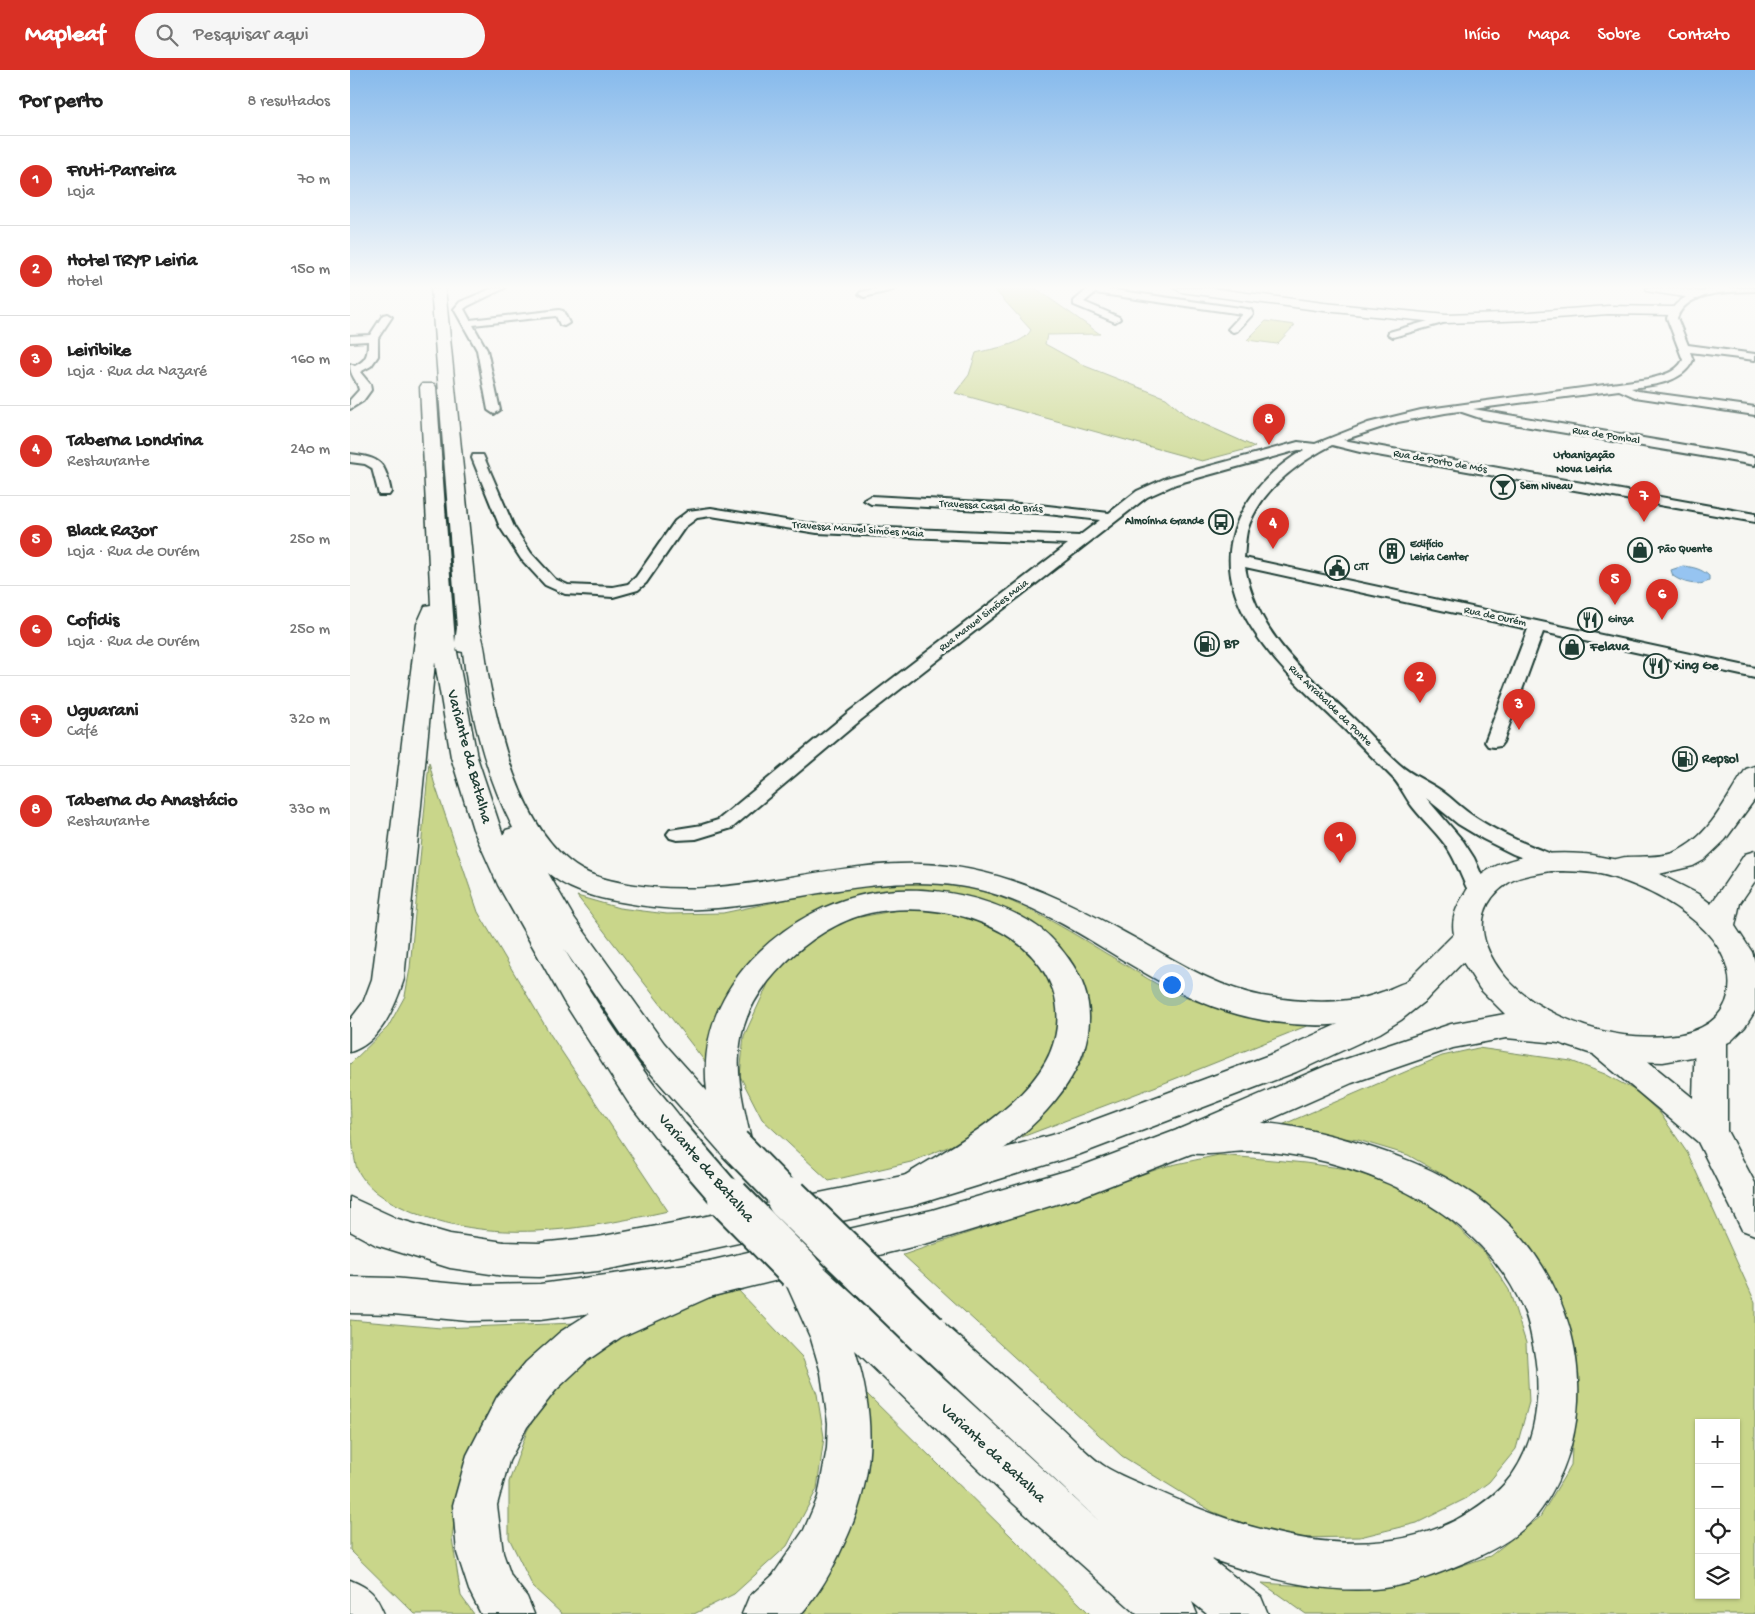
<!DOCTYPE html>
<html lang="pt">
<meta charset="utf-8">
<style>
:root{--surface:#fff;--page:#f6f6f6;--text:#222;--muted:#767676;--line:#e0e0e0;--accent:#d93025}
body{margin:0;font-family:"Gochi Hand",sans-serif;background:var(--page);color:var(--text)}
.controls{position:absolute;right:15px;bottom:15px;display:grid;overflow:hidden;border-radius:0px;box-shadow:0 1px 4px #0004}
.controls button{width:45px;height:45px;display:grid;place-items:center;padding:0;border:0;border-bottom:1px solid var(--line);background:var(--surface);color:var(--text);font:25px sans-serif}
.you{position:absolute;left:821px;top:914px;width:18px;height:18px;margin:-12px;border:4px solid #fff;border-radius:50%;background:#1a73e8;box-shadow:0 0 0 8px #1a73e833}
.badge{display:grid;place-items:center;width:32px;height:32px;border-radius:50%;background:var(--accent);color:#fff;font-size:16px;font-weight:700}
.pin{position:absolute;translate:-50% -41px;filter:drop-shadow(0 1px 2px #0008)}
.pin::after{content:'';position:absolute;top:26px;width:18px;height:15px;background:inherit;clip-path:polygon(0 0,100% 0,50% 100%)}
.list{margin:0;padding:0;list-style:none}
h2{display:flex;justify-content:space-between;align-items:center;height:65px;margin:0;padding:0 20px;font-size:21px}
h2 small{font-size:16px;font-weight:400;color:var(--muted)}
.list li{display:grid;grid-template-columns:32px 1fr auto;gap:15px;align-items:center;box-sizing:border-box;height:90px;padding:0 20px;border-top:1px solid var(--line)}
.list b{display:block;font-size:19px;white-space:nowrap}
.list p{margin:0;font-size:16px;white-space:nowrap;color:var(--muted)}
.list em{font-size:16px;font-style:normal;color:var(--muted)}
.icon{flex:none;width:28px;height:28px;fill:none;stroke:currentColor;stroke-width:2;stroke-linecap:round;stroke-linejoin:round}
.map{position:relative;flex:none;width:1405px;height:1544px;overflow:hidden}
header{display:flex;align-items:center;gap:30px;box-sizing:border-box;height:70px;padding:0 25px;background:var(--accent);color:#fff}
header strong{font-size:24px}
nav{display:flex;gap:28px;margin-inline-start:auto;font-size:18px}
.search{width:350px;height:45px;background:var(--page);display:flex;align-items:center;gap:12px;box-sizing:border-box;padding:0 18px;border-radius:28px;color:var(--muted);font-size:19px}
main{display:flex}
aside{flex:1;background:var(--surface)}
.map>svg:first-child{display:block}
.green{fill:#c9d68a;stroke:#748a5f;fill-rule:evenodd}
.water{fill:#96c4f1;stroke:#668ea5}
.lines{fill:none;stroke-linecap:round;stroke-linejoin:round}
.street-casing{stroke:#1f3d34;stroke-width:4}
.secondary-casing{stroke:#1f3d34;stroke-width:3}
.primary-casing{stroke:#1f3d34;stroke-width:3}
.highway-casing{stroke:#1f3d34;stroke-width:3}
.street{fill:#f6f6f2;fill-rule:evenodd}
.secondary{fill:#f6f6f2;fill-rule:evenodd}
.primary{fill:#f6f6f2;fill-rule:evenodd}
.highway{fill:#f6f6f2;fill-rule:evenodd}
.highway-bridge-far1-casing{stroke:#1f3d34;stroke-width:36;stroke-linecap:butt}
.highway-bridge-casing{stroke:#1f3d34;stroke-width:46;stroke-linecap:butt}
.highway-bridge-far1{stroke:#f6f6f2;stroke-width:32}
.highway-bridge{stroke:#f6f6f2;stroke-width:42}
.labels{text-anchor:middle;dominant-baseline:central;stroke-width:5;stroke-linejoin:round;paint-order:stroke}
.far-street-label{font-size:11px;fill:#1f3d34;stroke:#f6f6f2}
.far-poi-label{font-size:11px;font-weight:bold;fill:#1f3d34;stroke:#f6f6f2;text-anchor:start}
.far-neighbourhood-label{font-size:12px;font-weight:bold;fill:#1f3d34;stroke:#f6f6f2}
.poi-label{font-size:14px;font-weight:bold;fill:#1f3d34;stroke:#f6f6f2;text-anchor:start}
.near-street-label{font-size:16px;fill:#1f3d34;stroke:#f6f6f2}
</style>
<header>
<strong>Mapleaf</strong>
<div class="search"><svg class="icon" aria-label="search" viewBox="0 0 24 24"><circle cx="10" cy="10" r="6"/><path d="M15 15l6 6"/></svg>Pesquisar aqui</div>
<nav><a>Início</a><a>Mapa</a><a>Sobre</a><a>Contato</a></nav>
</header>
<main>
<aside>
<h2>Por perto<small>8 resultados</small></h2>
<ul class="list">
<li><span class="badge">1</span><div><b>Fruti-Parreira</b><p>Loja</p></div><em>70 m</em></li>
<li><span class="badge">2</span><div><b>Hotel TRYP Leiria</b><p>Hotel</p></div><em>150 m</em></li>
<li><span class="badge">3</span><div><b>Leiribike</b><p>Loja · Rua da Nazaré</p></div><em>160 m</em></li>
<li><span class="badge">4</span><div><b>Taberna Londrina</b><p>Restaurante</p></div><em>240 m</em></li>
<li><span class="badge">5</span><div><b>Black Razor</b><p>Loja · Rua de Ourém</p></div><em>250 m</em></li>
<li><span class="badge">6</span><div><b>Cofidis</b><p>Loja · Rua de Ourém</p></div><em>250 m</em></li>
<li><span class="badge">7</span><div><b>Uguarani</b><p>Café</p></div><em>320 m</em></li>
<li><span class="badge">8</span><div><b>Taberna do Anastácio</b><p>Restaurante</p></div><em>330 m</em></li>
</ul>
</aside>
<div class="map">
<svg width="1405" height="1544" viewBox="0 0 1405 1544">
<rect width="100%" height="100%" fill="#f6f6f2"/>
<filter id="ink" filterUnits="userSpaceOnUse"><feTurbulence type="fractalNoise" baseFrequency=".02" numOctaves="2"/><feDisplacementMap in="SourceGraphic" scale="10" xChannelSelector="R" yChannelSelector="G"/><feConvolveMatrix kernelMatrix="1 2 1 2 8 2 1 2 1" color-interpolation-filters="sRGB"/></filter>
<g filter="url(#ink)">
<g class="green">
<path d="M643,218H685L750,264L697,265L695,274L735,296L816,328L838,347L905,377L852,391L605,323L619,305L626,283C643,278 672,276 681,260Z"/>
<polygon points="916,251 945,255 927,274 897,270"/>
<path d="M79,692L84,712L128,842L200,964L318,1141C232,1160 139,1176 56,1139C36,1130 18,1120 7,1099C0,1075 0,1022 0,994L38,957L55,926L60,898Z"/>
<path d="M556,810C580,813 604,814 628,820C675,833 716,859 757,884C779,896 800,912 823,922C868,943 915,947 964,953L812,1014L672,1067L714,1021L734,986L739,953L735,920L720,888L696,864L668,844L636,832L596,823L436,860L356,993L227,826L269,838L317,844L373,843L473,822Z"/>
<polygon points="548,840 584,840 618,848 653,861 687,885 705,915 711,952 700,986 671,1029 620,1068 561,1092 479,1111 412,1049 390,1006 394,966 423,903 447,878 474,860 505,848"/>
<path d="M1128,978L1221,991L1255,1004L1286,1021L1310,1043L1338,1084L1405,1232V1544H956L912,1513L984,1518L1057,1514L1140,1486L1190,1447L1221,1395L1226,1316L1216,1244L1186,1189L1149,1145L1102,1110L1058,1085L1008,1070L925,1058L1092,986ZM1349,1353H1386V1525H1349Z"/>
<polygon points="869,1085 955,1093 997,1099 1045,1116 1090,1141 1135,1183 1159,1220 1176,1273 1179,1332 1166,1379 1139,1412 1117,1428 1067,1453 1010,1467 933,1468 863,1442 772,1386 553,1185 817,1096"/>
<polygon points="388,1220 452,1287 467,1324 474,1367 467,1419 437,1476 384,1524 344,1544 212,1544 183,1517 159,1468 159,1412 177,1361 201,1320 252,1279 300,1248 339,1234"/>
<polygon points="0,1250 91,1258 226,1253 198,1272 175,1294 108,1423 102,1468 111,1526 124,1544 65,1544 0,1480"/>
<polygon points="515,1322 740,1544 440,1544 518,1370"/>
</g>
<path class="water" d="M1333,496C1343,497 1352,499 1359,506V511C1348,517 1333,513 1323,506L1321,500Z"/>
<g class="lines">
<defs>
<g id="street">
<polygon points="143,218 155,218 118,236 114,239 120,250 209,240 213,241 219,253 214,256 210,255 206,246 123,255 137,280 150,340 144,344 138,340 127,280 104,239 110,232"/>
<polygon points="529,218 545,218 543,220 514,227 509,224 511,222"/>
<polygon points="739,218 750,218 897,239 901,240 903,244 887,261 883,262 878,259 892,244 745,223 734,232 769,247 770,249 765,252 724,235 724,231"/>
<path d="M1372,218H1405V221C1381,222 1337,220 1327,248L1338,275L1405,284V290L1340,282L1343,290C1333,313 1303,315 1281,318L1288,321L1405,337V345L1285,327L1269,320L1123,339L1405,387V395L1133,349L1109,341L1095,343L1048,352L993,370L1405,444V452L1010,382L982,375C947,393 909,421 897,461C895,470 895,480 894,488L1405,598V608L1193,562L1153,672L1150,676L1144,677L1138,676L1135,672L1178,559L895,497C907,565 954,601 1000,645C1017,661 1032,679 1049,694C1061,705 1077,711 1090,720C1103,729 1113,740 1126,748C1152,765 1180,776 1208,787L1211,792L1208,797L1201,799L1163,784L1133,769L1108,754L1076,728L1113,771L1124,788L1139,822L1136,827L1129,829L1122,827C1113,813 1109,797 1100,782C1090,765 1074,752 1062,736C1055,727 1050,715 1043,708C1024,689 1005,669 986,651C933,601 852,529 889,448C902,420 927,395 954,380H948L826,414L797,427L512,649L382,758L346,769L327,770L320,768L317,764L320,760L352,755L368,750L500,641L718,474L467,463L361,446L347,448L335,457L296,513L288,520L263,527L215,524L195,515L171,489L150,457L122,388L123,385H133L164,457L181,483L205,509L218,515L263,517L278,514L286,507L325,451L338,441L361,438L467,455L729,466L750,450L689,443L521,434L514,430L521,426L689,435L759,443L787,421L816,408L948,372L965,374L1018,353L1071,340L1298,309C1311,306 1326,303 1333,290L1317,248C1326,225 1350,221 1372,218Z"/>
<path d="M37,244L42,247L28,268V286L21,296L10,302L20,314L21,320L13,331L0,339V330L9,320C7,309 0,307 0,294L5,296C17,290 18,284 18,271L0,272V266L20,265L33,245Z"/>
<polygon points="1096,246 1101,249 1100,251 1043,267 1038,264 1039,262"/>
<path d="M0,384C31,388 35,392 41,422L39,425H29L22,398L15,394L0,392Z"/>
</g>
<g id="secondary">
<polygon points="824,218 859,218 974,233 1096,245 1180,242 1258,236 1323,237 1330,241 1323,245 1258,244 1180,250 1096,253 974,241 831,222"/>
<polygon points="1296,218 1326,218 1353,222 1355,225 1348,229 1302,222 1297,221"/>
<polygon points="1361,956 1373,959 1377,968 1377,1061 1405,1113 1405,1165 1392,1160 1348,1072 1244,985 1240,976 1244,967 1256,963 1268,967 1343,1028 1345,968 1349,959"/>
</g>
<path id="primary" d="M1405,696V729L1375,770L1354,790L1343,796L1309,804L1348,824L1361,834L1395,784L1405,781V811L1390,833L1385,856L1402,882L1405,892V941L1395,957L1381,971L1363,980L1342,987L1313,992L1276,991L1239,983L1209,973L1156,968L1103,978L1002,1013L851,1080L733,1126L582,1172L359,1227L190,1250L118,1251L43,1244L0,1243V1207L43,1208L118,1215L190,1214L359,1191L582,1140L729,1097L827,1060L978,995L1101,954L1155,944L1130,919L1113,892L1076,930L1051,950L1030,963L946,1002L728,1085L562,1136L323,1187L248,1201L189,1207L154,1206L100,1198L26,1175L0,1161V1127L48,1149L100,1164L154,1172L189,1173L248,1167L323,1153L562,1104L712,1062L922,984L1008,945L1029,934L1054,914L1104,864C1101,849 1106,838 1114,825C1136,786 1192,781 1233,784C1243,784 1253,788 1263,789C1267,790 1272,787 1277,787C1292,786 1308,788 1323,783C1360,768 1375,729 1396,699ZM1201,801C1217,801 1234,801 1250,804C1284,812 1321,830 1347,853C1397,896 1391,961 1317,966C1269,970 1224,957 1184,932C1144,906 1106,848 1158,813C1170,805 1186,804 1201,801Z"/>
<g id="highway">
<path d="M81,218H95L129,558C136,576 136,596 140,615C151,672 172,753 219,791C235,805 257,810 278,814C381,832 470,791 571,794C652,796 722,833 792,872C831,894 867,917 912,926C941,931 970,934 999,930C1010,929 1022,926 1032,922C1042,919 1055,910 1065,911C1069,911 1072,913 1076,914L1081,922C1079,925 1078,928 1076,930C1070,936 1041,944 1032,946C969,966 886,952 828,921C768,891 715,848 651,826C551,792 451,835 350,839C323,840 298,837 271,832C246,828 218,820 198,803L223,846L314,973L357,1021C351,970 367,927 402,889C437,852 485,826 536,821C585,816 640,827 682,853C697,862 708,874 718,888C757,940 737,996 697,1040C663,1078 617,1104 575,1131L562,1136L549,1131L544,1120L549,1109C599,1078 667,1043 696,991C708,969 711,943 703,920C677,851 586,830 520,843C488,850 457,871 434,894C412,916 394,942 390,974C385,1007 395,1042 402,1074L396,1084L384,1089L372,1084L290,991L214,879C241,924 270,968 301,1011C314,1029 331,1044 341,1064L335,1074L323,1078L311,1074L278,1032L214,932L148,815L123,759L101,687L85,592L54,909C45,937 30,973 0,982V950L13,933L22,909L67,554L75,536L81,535L70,317L72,314H84L86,317L105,572L107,558ZM106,577L108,581L113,582C120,643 135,703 163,758L156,760L153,765L127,687Z"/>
<path d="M900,1052C943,1054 985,1065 1026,1079C1069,1093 1112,1112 1147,1143C1219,1205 1249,1311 1213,1399C1206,1415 1198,1431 1187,1445C1169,1467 1142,1481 1116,1492C1090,1503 1063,1514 1034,1518C977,1525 915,1508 861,1489L911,1527L918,1544H857L842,1532L847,1544H787L664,1434L505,1280C527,1351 525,1409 493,1476C482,1501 469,1524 451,1544H392L399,1527L423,1505L454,1460L468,1427L477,1378L478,1353L471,1303L461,1269L430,1200L435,1188L449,1183L463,1188L750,1452L563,1277L557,1264L563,1251L577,1245L591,1251C630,1285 669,1320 707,1354C723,1368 741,1389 759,1399C775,1408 793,1415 810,1422C899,1462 1011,1497 1104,1451C1126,1439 1147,1425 1162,1405C1187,1369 1192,1323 1184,1280C1181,1266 1179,1251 1173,1238C1154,1194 1118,1158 1078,1134C1028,1104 965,1084 907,1081C880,1080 851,1089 827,1080L821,1070L827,1060L839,1056Z"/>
<polygon points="359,1191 373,1197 378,1209 373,1221 271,1267 238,1290 206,1320 177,1357 159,1391 147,1435 153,1483 161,1506 177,1527 184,1544 131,1544 119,1520 107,1483 103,1435 117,1385 147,1327 176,1292 210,1262 243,1241"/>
<path d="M0,1510C21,1519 25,1523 34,1544H0Z"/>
</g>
</defs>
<use href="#street" class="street-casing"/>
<use href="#secondary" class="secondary-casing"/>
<use href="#primary" class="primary-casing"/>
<use href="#highway" class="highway-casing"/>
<use href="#street" class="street"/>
<use href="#secondary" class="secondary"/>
<use href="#primary" class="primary"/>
<use href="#highway" class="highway"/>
<defs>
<g id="highway-bridge-far1">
<polyline points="323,1064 380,1130"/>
<polyline points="384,1074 439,1130"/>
</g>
<g id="highway-bridge">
<polyline points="379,1129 449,1200"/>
<polyline points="438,1129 577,1264"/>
</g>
</defs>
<use href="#highway-bridge-far1" class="highway-bridge-far1-casing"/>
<use href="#highway-bridge" class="highway-bridge-casing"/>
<use href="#highway-bridge-far1" class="highway-bridge-far1"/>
<use href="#highway-bridge" class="highway-bridge"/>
</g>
</g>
<linearGradient id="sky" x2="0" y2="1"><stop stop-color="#87baec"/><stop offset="0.5" stop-color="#fbfbf9"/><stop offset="1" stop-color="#fbfbf9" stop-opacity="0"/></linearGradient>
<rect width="1405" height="434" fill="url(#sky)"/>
<defs>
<symbol id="bar-ring" viewBox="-11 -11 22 22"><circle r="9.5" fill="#f6f6f2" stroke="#1f3d34" stroke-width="1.5"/><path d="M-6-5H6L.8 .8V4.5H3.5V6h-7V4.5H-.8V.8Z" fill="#1f3d34"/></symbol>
<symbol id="bus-ring" viewBox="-11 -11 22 22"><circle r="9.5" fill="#f6f6f2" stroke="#1f3d34" stroke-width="1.5"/><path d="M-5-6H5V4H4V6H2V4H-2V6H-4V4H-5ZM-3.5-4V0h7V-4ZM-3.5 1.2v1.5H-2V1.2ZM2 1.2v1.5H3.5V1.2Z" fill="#1f3d34"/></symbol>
<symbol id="shop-ring" viewBox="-11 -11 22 22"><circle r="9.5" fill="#f6f6f2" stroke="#1f3d34" stroke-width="1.5"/><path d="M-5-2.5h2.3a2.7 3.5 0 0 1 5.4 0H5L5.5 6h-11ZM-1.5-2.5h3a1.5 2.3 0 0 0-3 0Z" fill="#1f3d34"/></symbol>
<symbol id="building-ring" viewBox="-11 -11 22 22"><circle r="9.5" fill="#f6f6f2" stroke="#1f3d34" stroke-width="1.5"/><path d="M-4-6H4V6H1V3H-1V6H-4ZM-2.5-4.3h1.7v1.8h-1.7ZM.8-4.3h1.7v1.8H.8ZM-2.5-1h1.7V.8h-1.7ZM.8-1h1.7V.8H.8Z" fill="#1f3d34"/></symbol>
<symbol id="civic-ring" viewBox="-11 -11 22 22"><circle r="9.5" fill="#f6f6f2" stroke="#1f3d34" stroke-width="1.5"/><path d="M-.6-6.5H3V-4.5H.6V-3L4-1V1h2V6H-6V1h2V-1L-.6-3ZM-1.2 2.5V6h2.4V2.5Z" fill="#1f3d34"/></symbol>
<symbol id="restaurant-ring" viewBox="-11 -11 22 22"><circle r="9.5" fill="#f6f6f2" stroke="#1f3d34" stroke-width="1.5"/><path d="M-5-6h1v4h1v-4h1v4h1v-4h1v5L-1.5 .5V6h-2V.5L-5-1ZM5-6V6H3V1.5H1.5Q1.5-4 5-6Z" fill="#1f3d34"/></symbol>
<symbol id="fuel-ring" viewBox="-11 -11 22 22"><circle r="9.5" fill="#f6f6f2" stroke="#1f3d34" stroke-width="1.5"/><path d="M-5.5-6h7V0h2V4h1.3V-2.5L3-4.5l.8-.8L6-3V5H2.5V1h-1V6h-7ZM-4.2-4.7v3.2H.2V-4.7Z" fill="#1f3d34"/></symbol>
</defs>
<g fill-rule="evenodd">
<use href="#bar-ring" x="1139" y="403" width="28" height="28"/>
<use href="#bus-ring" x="857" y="438" width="28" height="28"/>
<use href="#shop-ring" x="1276" y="466" width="28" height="28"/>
<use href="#building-ring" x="1028" y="467" width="28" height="28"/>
<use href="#civic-ring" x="973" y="484" width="28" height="28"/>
<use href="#restaurant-ring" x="1226" y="536" width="28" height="28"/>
<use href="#fuel-ring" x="843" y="560" width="28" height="28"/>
<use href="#shop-ring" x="1208" y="563" width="28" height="28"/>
<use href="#restaurant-ring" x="1292" y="582" width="28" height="28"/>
<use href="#fuel-ring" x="1321" y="675" width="28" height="28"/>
</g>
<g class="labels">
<g class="far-street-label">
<text transform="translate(1256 366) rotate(9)">Rua de Pombal</text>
<text transform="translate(1090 392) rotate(10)">Rua de Porto de Mós</text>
<text transform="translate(641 437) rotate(3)">Travessa Casal do Brás</text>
<text transform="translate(508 460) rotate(4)">Travessa Manuel Simões Maia</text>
<text transform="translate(634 546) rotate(-38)">Rua Manuel Simões Maia</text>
<text transform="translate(1145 547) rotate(12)">Rua de Ourém</text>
<text transform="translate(980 636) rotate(44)">Rua Arrabalde da Ponte</text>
</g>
<g class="far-poi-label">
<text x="1170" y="417">Sem Niveau</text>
<text x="854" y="452" text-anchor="end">Almoínha Grande</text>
<text x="1060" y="475">Edifício<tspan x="1060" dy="13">Leiria Center</tspan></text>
<text x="1308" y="480">Pão Quente</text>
<text x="1004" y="498">CTT</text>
<text x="1258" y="550">Ginza</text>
</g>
<g class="far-neighbourhood-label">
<text x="1234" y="386">Urbanização<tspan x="1234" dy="14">Nova Leiria</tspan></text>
</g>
<g class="poi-label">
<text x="874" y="574">BP</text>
<text x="1240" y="577">Felava</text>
<text x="1324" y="596">Xing Ge</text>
<text x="1352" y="689">Repsol</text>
</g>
<g class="near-street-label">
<text transform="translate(118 687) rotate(75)">Variante da Batalha</text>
<text transform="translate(355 1099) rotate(49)">Variante da Batalha</text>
<text transform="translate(642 1384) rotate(43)">Variante da Batalha</text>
</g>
</g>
</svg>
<div class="controls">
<button>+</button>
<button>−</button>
<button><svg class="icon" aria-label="locate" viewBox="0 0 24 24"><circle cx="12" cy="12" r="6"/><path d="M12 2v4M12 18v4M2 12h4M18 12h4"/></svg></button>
<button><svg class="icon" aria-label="layers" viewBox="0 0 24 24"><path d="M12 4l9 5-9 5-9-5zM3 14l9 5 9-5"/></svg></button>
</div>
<div class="you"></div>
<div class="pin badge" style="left:990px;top:793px">1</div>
<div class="pin badge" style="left:1070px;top:633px">2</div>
<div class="pin badge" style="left:1169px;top:660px">3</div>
<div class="pin badge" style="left:923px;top:479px">4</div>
<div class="pin badge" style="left:1265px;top:535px">5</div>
<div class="pin badge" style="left:1312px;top:550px">6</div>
<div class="pin badge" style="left:1294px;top:452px">7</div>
<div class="pin badge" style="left:919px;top:375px">8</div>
</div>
</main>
